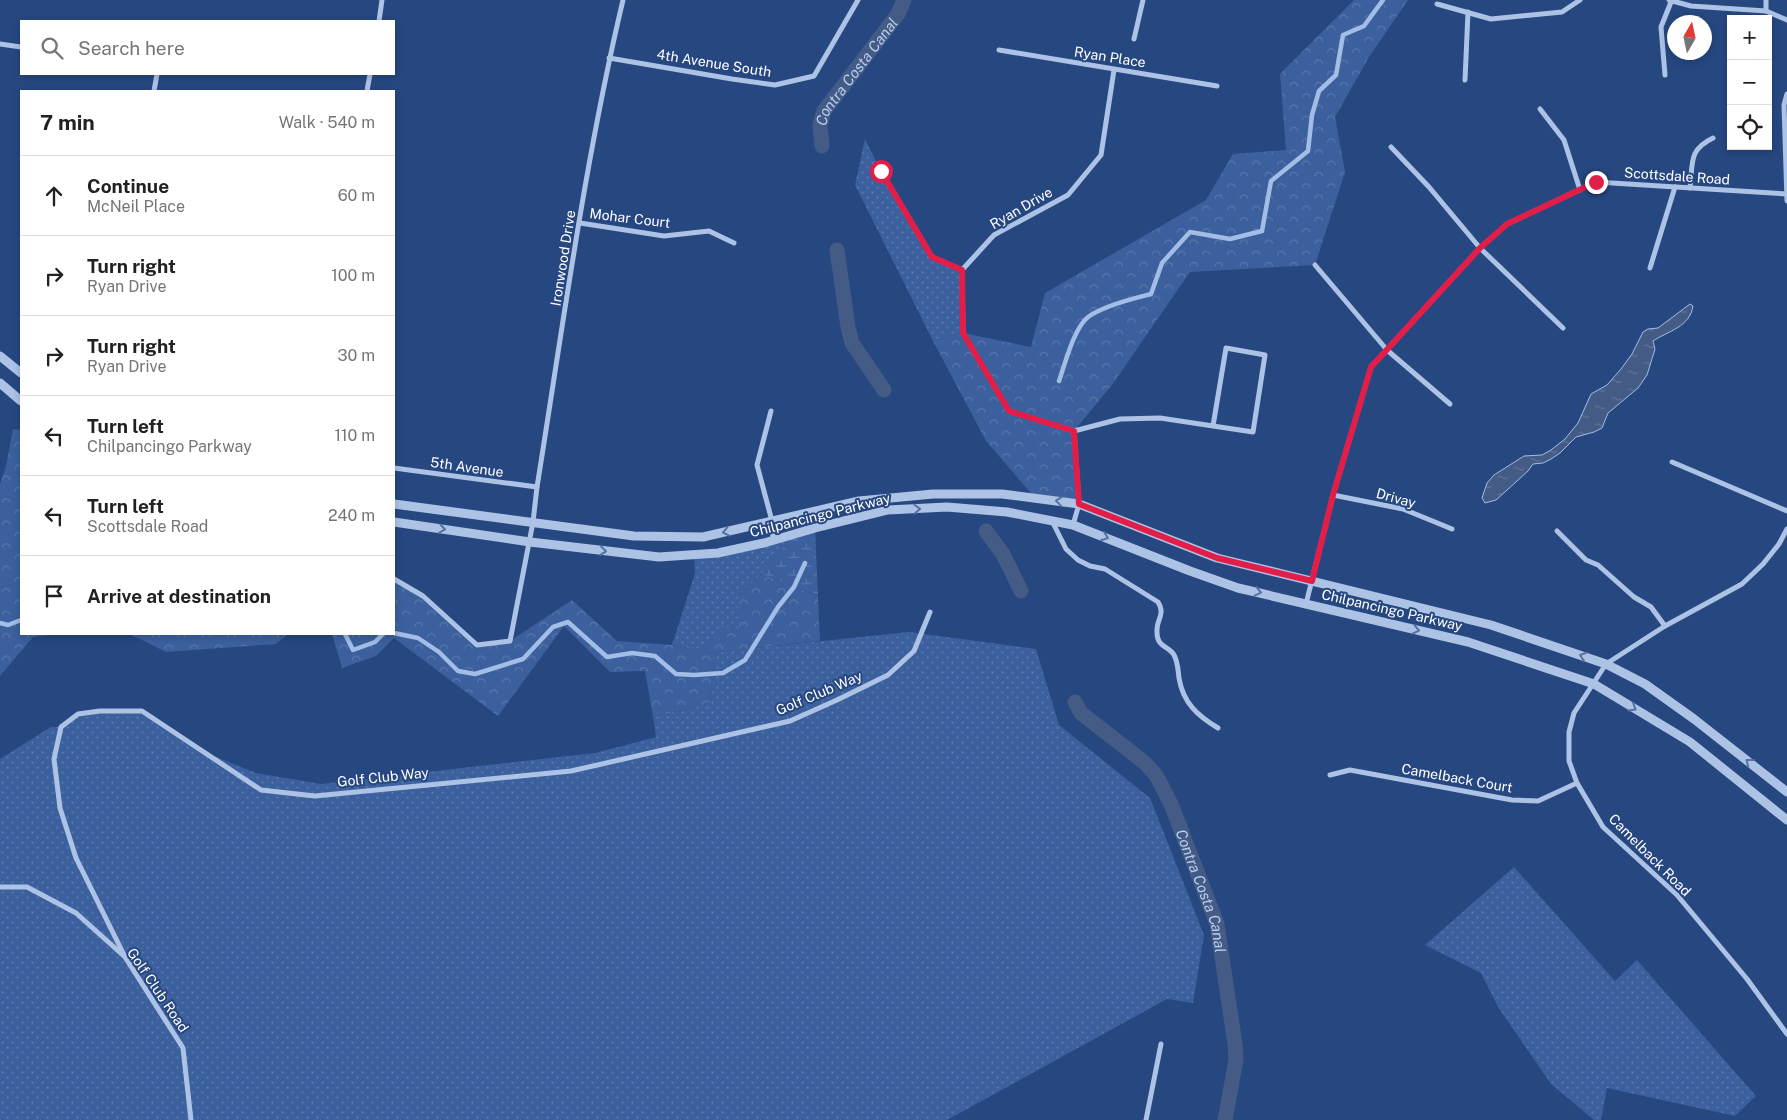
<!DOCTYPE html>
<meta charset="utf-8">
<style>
:root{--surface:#fff;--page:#f2f2f2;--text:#202124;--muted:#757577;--line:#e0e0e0}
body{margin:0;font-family:"Public Sans",sans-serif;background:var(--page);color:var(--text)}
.controls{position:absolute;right:15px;top:15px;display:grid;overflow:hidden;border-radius:0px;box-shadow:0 2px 8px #0003}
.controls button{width:45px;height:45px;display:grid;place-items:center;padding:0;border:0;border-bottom:1px solid var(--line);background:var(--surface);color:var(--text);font:25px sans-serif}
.compass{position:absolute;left:1667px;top:15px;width:45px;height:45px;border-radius:50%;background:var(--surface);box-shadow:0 2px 8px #0003;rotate:9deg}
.stop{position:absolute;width:15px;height:15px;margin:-11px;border:4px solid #e11d48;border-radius:50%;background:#fff}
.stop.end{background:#e11d48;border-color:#fff;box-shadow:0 1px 5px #0008}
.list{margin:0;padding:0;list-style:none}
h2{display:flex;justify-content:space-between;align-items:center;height:65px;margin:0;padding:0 20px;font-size:21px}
h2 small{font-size:16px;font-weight:400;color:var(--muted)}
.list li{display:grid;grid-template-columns:32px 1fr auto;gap:15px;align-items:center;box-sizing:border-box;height:80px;padding:0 20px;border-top:1px solid var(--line)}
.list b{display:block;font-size:19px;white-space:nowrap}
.list p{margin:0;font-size:16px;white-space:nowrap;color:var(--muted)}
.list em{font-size:16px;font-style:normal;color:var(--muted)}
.icon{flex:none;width:28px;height:28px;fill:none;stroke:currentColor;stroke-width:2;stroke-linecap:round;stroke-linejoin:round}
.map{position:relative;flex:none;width:1787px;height:1120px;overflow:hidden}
.search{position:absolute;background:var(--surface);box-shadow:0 2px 8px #0003;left:20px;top:20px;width:375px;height:55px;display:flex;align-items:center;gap:12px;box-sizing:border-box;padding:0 18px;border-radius:0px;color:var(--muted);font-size:19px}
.panel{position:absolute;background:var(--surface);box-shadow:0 2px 8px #0003;left:20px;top:90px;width:375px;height:545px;border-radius:0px}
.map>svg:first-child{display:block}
.grass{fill:url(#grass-dots)}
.forest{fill:url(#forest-crowns)}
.wetland{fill:url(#wetland-marsh)}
.water{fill:url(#water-ripples);stroke:#a2bde6}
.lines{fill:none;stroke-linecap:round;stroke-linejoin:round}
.stream{stroke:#a2bde6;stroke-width:4.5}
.canal{stroke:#445c85;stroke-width:15}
.minor{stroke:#adc3e6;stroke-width:5}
.tertiary{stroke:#adc3e6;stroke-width:9}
.oneway{stroke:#5572a4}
.route{stroke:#e11d48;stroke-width:6}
.labels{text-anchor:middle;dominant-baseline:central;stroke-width:4;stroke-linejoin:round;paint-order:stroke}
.street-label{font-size:14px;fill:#fff;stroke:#264780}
.water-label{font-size:15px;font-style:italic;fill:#b8cdee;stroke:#264780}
</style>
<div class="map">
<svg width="1787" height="1120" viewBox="0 0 1787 1120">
<defs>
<pattern id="grass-dots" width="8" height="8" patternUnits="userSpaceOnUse" patternTransform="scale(1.25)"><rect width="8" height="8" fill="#3b609d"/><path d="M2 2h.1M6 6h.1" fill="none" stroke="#5878ac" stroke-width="1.8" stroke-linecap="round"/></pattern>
<pattern id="forest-crowns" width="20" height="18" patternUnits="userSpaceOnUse" patternTransform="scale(1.25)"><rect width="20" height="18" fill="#3b609d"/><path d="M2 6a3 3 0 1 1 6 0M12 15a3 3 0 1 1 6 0" fill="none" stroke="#5878ac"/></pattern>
<pattern id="wetland-marsh" width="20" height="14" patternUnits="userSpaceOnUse" patternTransform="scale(1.25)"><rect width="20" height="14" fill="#3b609d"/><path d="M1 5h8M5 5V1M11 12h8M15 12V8" fill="none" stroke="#5878ac"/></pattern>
<pattern id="water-ripples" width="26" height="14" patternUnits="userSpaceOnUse" patternTransform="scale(1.25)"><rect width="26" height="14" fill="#445c85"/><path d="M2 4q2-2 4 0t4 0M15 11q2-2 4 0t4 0" fill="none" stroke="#607497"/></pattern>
</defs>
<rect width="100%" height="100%" fill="#264780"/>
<g class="grass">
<polygon points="865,139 881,171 932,257 962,270 963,333 933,341 855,185"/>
<polygon points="794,534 762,574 738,596 739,634 700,650 672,645 695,573 694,555"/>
<polygon points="909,632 1036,649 1059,725 1150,798 1204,935 1193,1003 1167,999 947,1120 0,1120 0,759 51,727 61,727 78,714 142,711 204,752 256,773 321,784 595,753 656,737 653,717 710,703 716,652"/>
<polygon points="1514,867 1615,981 1637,960 1756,1096 1735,1116 1607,1088 1601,1120 1594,1120 1551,1084 1498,1007 1481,973 1425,945"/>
</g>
<g class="forest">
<polygon points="1354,0 1408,0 1369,57 1335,117 1345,172 1315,265 1190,272 1112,385 1074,431 1079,504 1035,498 986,441 933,341 963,333 1031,347 1045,293 1206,200 1233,154 1286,150 1280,74"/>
<polygon points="13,429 21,430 21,634 58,634 33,637 0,676 0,484 6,466"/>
<polygon points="762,574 818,596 820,641 716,652 710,703 653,717 645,671 610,672 564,626 498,716 394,638 376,656 342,668 332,634 394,634 394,579 423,596 477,645 510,641 572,600 617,641 672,645 700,650 722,625 738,633 738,596"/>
<polygon points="130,634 288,634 276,644 166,652"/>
</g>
<polygon class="wetland" points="815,528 818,596 762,574 794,534"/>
<path class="water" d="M1690,304L1693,306C1690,327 1668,331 1653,341L1655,349L1647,375L1638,388L1608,413L1602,428L1594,432L1576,437L1560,453L1551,459L1543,463L1533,464L1528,471L1496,500L1485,503L1482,498L1487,483L1494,475L1524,456L1542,455L1551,450L1565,439L1578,423L1591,394L1607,385L1621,369L1632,354L1643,332L1648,329L1658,328Z"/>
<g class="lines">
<g class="stream">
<path d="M1059,381C1065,364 1074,328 1088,317C1103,306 1132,299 1151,294L1162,263L1190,232L1230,239L1262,231L1271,181L1308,151L1312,115L1319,91L1336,75L1343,35L1364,26L1383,0"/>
<polyline points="0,623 8,625 21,620"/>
<polyline points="394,633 418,638 439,652 458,671 475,674 523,659 553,627 568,622 607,657 632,653 655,656 676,674 694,675 723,673 745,660 778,607 794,587 805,563"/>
<polyline points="345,634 353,650 375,642 383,634"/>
</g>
<g class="canal">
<path id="s1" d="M822,146L820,125L824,111L898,14L904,0"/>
<polyline points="837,250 848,327 852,343 884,390"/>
<polyline points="986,531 1003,554 1021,591"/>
<path id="s2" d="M1075,702L1081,713L1145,763L1156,775L1171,804L1217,924L1235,1044L1236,1060L1225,1120"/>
</g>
<g class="minor">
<polyline points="1669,0 1691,6 1766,11 1787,20"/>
<polyline points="1766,0 1766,11"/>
<polyline points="1437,4 1491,19 1562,12 1580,0"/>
<polyline points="379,21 382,0"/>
<polyline points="1134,39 1143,0"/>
<polyline points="0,44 21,47"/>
<polyline points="999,50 1217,86"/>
<polyline points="609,58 732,79 775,85 814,76 858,0"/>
<polyline points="1114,70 1101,155 1068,195 994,235 962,270 963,333 1009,411 1074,431 1120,419 1160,418 1253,432 1265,355 1226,348 1213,426"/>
<polyline points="1665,75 1661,27 1671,2"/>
<polyline points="1465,80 1468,12"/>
<polyline points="154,91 157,74"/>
<polyline points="367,91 370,74"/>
<polyline points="1787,94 1784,105 1787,201"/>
<polyline points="1540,109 1564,140 1580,190"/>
<polyline points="1391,147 1429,187 1480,248 1563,328"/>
<polyline points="881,171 932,257 962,270"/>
<path d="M1690,188C1693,163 1688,150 1713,138"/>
<polyline points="580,223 664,236 709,231 734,243"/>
<polyline points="1315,265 1387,350 1450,404"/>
<polyline points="1650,268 1675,187"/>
<polyline points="771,411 757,465 772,521 773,541"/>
<polyline points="1672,462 1787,511"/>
<polyline points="394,468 537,487"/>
<polyline points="1333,495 1403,509 1452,529"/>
<path d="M1052,521L1066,549L1078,560L1090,566L1105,569L1158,602C1166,615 1156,619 1157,632C1157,648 1169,646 1174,655C1178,662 1178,671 1179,678C1183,703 1198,716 1218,728"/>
<polyline points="1073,525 1079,504 1074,431"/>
<polyline points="1787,529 1779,544 1763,564 1742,584 1665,626 1606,664 1574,713 1569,732 1569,761 1577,783 1603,827 1677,895 1747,979 1787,1034"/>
<polyline points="1557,531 1586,560 1598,565 1634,597 1651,607 1665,626"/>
<path d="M394,579L423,596L477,645L510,641L533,522L537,487C563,325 585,160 623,0"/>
<polyline points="1306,604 1333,495 1371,367 1480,248 1507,224 1596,182 1787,194"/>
<polyline points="1330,775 1350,770 1512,800 1538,801 1577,783"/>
<polyline points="0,887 27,887 76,913 125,957 183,1048 191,1120"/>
<polyline points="125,957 76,858 60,808 54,759 61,727 78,714 100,711 142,711 261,790 315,796 571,771 790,721 837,700 888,675 914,651 930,612"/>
<polyline points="1146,1120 1161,1044"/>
</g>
<g class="tertiary">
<polyline points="0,356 21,373"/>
<polyline points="0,383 21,401"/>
<polyline points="394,504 634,536 703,537 859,501 933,494 1002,494 1079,504 1217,558 1491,625 1606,664 1645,684 1694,719 1787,792"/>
<polyline points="394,522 530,542 659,557 718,553 764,543 815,528 888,510 947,507 1007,512 1073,525 1190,571 1238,588 1468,642 1594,684 1690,742 1787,820"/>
</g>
</g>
<defs><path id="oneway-chevron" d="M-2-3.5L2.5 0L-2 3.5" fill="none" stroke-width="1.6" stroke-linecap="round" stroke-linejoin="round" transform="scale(1.25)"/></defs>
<g class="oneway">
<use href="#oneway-chevron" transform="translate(1059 501) rotate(-173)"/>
<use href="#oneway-chevron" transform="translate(917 509) rotate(-3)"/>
<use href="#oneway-chevron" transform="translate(442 529) rotate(9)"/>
<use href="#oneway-chevron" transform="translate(726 532) rotate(167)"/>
<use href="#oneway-chevron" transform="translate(1105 537) rotate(21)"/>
<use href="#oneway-chevron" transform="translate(603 551) rotate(6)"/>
<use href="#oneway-chevron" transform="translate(1258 592) rotate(13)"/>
<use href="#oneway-chevron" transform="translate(1416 630) rotate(13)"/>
<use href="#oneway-chevron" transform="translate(1583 656) rotate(-161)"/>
<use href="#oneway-chevron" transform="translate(1633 708) rotate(31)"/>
<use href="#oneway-chevron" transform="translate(1749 762) rotate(-142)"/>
</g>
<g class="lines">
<polyline class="route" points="881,171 932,257 962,270 963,333 1009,411 1074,431 1079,504 1217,558 1312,581 1333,495 1371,367 1480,248 1507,224 1596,182"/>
</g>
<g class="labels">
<g class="street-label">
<text transform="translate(1110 57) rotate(9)">Ryan Place</text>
<text transform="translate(714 63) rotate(9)">4th Avenue South</text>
<text transform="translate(1677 176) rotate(4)">Scottsdale Road</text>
<text transform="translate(1021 208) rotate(-30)">Ryan Drive</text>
<text transform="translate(630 218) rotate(7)">Mohar Court</text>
<text transform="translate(563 258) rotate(-81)">Ironwood Drive</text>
<text transform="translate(467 467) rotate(8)">5th Avenue</text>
<text transform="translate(1396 498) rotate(15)">Drivay</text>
<text transform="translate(820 515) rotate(-14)">Chilpancingo Parkway</text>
<text transform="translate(1392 610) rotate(13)">Chilpancingo Parkway</text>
<text transform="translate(819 693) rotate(-23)">Golf Club Way</text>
<text transform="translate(383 777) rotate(-6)">Golf Club Way</text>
<text transform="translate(1457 778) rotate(10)">Camelback Court</text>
<text transform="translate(1650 855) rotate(45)">Camelback Road</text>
<text transform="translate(158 990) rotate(56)">Golf Club Road</text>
</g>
<g class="water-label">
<text stroke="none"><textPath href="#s1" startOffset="86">Contra Costa Canal</textPath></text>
<text stroke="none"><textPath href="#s2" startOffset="235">Contra Costa Canal</textPath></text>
</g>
</g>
</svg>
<div class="controls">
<button>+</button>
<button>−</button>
<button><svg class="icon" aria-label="locate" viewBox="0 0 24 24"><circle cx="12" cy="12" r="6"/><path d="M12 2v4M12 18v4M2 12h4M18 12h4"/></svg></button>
</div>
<svg class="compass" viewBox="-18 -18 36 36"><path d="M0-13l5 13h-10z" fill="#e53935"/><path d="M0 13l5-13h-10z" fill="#757577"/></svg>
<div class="stop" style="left:881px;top:171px"></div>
<div class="stop end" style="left:1596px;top:182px"></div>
<div class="search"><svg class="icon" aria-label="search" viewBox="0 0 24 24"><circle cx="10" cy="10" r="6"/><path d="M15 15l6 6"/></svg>Search here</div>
<section class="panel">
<h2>7 min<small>Walk · 540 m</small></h2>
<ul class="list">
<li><svg class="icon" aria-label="ahead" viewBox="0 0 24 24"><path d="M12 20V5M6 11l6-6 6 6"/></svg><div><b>Continue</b><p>McNeil Place</p></div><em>60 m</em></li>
<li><svg class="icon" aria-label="right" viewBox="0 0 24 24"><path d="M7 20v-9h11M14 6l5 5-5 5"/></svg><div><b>Turn right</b><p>Ryan Drive</p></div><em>100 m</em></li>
<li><svg class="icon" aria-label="right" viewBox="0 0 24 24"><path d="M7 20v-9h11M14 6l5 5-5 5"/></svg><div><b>Turn right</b><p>Ryan Drive</p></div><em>30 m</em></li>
<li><svg class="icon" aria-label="left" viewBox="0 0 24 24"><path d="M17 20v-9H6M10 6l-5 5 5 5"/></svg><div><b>Turn left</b><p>Chilpancingo Parkway</p></div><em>110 m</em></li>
<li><svg class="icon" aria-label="left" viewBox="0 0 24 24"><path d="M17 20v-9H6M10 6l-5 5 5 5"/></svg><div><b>Turn left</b><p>Scottsdale Road</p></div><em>240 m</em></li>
<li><svg class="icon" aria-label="arrive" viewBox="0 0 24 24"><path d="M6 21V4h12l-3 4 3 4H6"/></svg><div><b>Arrive at destination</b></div></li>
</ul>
</section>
</div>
